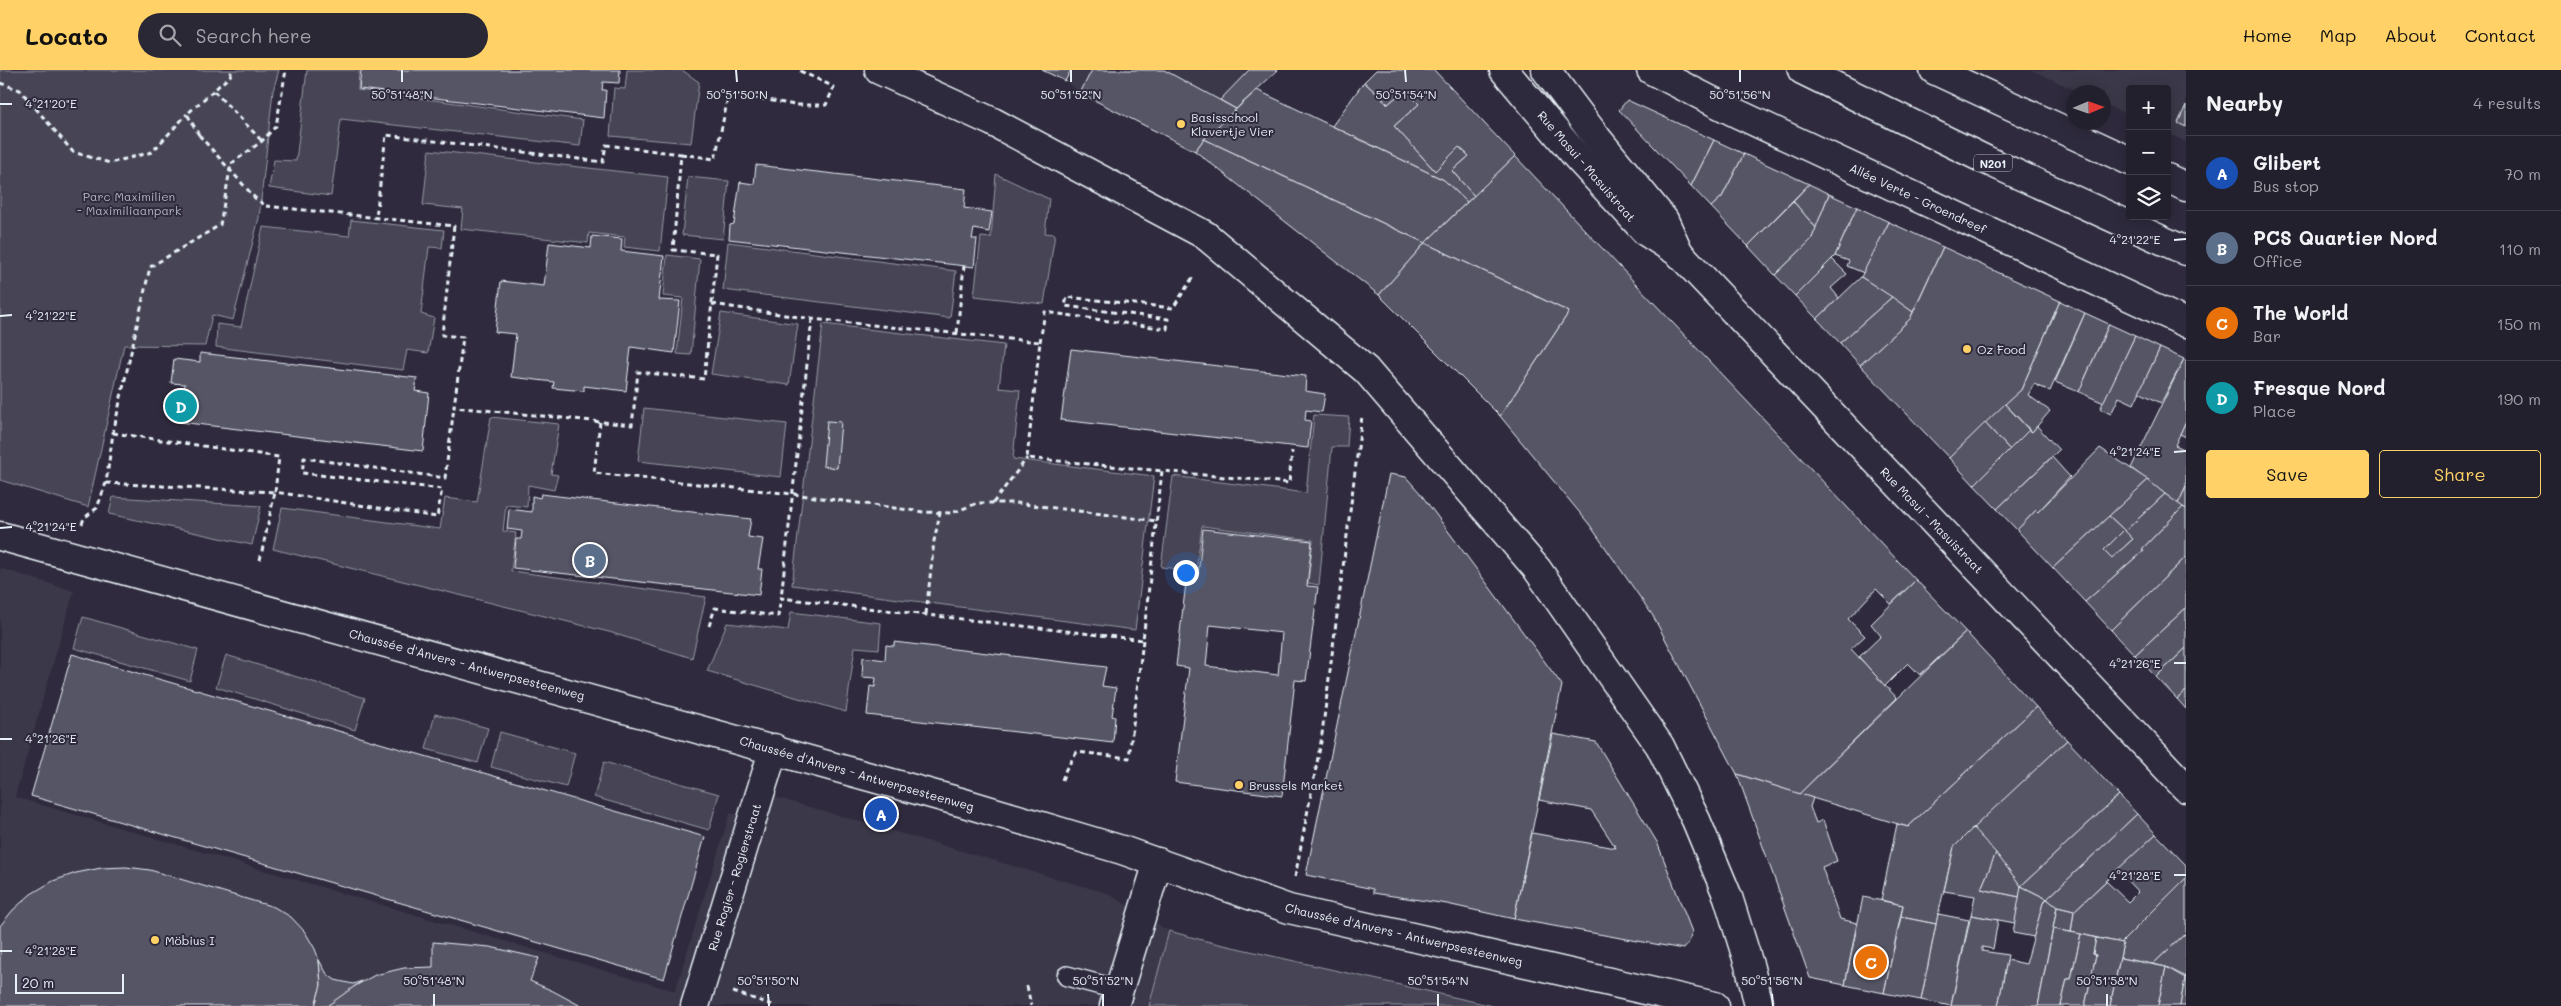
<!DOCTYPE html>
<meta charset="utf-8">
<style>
:root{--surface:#23202e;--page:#2b2836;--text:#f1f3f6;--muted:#a3a3aa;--line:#403e4a;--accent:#ffd166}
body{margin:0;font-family:Mali,sans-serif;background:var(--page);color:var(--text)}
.controls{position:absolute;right:15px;top:15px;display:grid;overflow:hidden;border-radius:5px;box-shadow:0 2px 12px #0003}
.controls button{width:45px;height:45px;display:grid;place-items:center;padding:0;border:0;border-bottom:1px solid var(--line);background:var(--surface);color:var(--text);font:25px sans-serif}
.compass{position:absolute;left:2066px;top:15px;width:45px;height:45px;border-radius:50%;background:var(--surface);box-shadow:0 2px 12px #0003;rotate:88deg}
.scale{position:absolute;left:15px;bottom:12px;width:109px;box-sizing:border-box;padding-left:5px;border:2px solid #e8f1f8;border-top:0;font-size:14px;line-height:18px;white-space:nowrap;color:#e8f1f8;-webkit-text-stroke:4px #2f2a3d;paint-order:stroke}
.you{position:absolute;left:1185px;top:502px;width:18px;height:18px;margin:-12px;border:4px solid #fff;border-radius:50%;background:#1a73e8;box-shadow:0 0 0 8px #1a73e833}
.badge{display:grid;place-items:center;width:32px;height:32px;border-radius:50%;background:var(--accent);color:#fff;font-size:16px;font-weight:700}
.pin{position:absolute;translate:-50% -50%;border:2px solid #fff;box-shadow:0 1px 5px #0006}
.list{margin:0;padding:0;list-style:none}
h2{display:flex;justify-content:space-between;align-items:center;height:65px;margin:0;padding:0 20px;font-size:21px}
h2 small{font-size:16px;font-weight:400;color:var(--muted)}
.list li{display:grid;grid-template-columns:32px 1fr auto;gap:15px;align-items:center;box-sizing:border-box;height:75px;padding:0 20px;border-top:1px solid var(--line)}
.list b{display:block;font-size:19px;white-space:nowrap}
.list p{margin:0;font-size:16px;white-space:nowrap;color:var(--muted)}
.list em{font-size:16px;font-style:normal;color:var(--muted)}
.actions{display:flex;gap:10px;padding:15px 20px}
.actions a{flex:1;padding:11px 0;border:1px solid var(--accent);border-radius:5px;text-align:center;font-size:18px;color:var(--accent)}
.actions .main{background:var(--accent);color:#111}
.icon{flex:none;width:28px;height:28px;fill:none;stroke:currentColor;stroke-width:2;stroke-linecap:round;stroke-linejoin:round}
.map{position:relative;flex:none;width:2186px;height:936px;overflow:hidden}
header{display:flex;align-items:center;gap:30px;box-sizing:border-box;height:70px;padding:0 25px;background:var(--accent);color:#111}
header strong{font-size:24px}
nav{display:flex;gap:28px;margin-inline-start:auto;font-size:18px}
.search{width:350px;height:45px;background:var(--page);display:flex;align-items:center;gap:12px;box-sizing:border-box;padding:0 18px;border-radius:28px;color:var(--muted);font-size:19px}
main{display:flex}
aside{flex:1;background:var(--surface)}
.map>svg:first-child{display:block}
.built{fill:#3b3749}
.green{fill:#464455;stroke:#979aa6}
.building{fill:#575565;stroke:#e8f1f8;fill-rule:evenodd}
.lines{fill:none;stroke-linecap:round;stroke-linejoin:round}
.service-casing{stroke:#e8f1f8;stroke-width:22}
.minor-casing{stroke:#e8f1f8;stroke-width:31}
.primary-casing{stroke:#e8f1f8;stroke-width:31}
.path{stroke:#e8f1f8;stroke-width:3;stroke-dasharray:5 4;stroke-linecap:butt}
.service{stroke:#2f2a3d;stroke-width:19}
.minor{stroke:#2f2a3d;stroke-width:28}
.primary{stroke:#2f2a3d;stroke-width:28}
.path-bridge{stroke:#e8f1f8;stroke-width:3;stroke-dasharray:5 4;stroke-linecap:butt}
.ticks{fill:none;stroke:#e8f1f8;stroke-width:2}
.poi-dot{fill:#ffd166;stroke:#2f2a3d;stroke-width:2}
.labels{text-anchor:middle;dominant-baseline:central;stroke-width:4;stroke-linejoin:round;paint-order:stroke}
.shield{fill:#2f2a3d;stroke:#b0b5c0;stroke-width:1}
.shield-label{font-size:11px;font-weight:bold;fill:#e8f1f8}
.poi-label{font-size:12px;fill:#e8f1f8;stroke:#2f2a3d;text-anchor:start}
.street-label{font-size:12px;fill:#e8f1f8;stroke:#2f2a3d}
.park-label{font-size:12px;fill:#afb4bf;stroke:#2f2a3d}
.ticks-label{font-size:12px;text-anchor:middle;fill:#e8f1f8;stroke:#2f2a3d;stroke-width:4;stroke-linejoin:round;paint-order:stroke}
</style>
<header>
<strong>Locato</strong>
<div class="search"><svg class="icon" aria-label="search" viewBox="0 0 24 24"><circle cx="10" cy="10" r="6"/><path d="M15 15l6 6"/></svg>Search here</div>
<nav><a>Home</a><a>Map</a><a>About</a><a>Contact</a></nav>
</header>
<main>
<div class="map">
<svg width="2186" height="936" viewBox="0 0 2186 936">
<rect width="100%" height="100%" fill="#2f2a3d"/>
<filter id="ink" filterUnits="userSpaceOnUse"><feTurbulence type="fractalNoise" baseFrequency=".02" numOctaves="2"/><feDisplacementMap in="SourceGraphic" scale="10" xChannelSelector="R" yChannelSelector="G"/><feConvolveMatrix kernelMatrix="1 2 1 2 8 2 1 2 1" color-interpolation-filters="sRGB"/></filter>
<g filter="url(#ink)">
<g class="built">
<polygon points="1042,0 1278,0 1204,69 1195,81 1080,23 1065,11"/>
<polygon points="2031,0 2186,0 2186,72 2167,63 2167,19 2130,19 2130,46 2104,34 2104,22 2079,22"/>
<polygon points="0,498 74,521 15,727 675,921 730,743 738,745 744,718 1107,823 1169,861 1149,936 0,936"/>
</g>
<g class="green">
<polygon points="0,0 279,0 273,21 259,148 233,250 212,245 205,276 124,275 88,437 0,410"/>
<polygon points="307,0 359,0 358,20 583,50 580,76 341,49 331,126 269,118 274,90 296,91"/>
<polygon points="627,0 682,0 699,12 691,73 610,66 614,18 625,19"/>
<polygon points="429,80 668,107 660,181 624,177 625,167 589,163 588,173 461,159 463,139 423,135"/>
<polygon points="996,104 1049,129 1045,163 1055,164 1044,234 974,226 981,167 991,168"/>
<polygon points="688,107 729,111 723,169 682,165"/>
<polygon points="351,150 444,160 442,178 429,177 421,244 434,248 428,283 407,280 403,300 216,277 217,254 241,257 263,157 349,166"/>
<polygon points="728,172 956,201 950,248 723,220"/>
<polygon points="667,185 700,189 691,285 677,284 683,228 663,226"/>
<polygon points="721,243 798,254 789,315 711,304"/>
<polygon points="823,254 1004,275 999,318 1020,320 1013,389 1154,406 1135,560 792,515"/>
<polygon points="644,338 787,354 781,407 638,391"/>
<polygon points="1314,345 1349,347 1347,377 1332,377 1319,515 1308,513 1313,470 1202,456 1196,501 1161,497 1173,406 1306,423"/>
<polygon points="491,347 559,354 551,404 558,405 554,420 528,415 527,437 506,435 503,461 516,463 511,501 706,527 692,588 609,562 273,479 282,438 440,459 445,428 477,432"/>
<polygon points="113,427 261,436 252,475 109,444"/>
<polygon points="791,542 881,553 879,579 855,577 846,642 707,601 727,553 788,560"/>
<polygon points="83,547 198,580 190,611 74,578"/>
<polygon points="226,585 365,628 355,660 216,617"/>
<polygon points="435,644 488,658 478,693 426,679"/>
<polygon points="500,662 575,683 566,717 491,697"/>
<polygon points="604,692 719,724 709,760 594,727"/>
<polygon points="1169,861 1206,871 1493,936 1149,936"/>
</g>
<g class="building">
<polygon points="361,0 620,0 619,13 603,12 602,20 606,20 604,48 359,19"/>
<polygon points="1042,0 1071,0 1065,11"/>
<polygon points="1092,0 1164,0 1236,39 1204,69 1195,81 1080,23"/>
<polygon points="1249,0 1278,0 1236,39 1220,30"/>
<polygon points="1376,0 1434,0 1515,86 1474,126 1452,101 1469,86 1459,77 1435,101 1394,56 1419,34 1405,20 1388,34 1364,12"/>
<polygon points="1364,12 1388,34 1405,20 1419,34 1394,56 1435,101 1459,77 1469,86 1452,101 1474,126 1467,132 1444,110 1332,56"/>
<polygon points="1257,20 1444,110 1467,132 1425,173 1204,69"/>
<polygon points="1627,30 1714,70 1691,116 1619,40"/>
<polygon points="2186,35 2186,57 2178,53"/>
<polygon points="1204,69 1425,173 1379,225 1195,81"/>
<polygon points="1714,70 1744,84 1722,127 1711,137 1691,116"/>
<polygon points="1744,84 1809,114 1748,176 1711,137 1722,127"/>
<polygon points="1515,86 1916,510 1891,534 1876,519 1848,549 1865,566 1851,579 1897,628 1799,724 1737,704 1653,546 1589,454 1500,346 1569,242 1425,173"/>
<polygon points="756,95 966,119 964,138 992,142 989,162 974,159 972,169 977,169 974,197 729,169 730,155 734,154 740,112 754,114"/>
<polygon points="1809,114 1829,124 1816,158 1793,131"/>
<polygon points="1829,124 1857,137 1835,186 1795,226 1775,205 1811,170"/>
<polygon points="1793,131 1816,158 1811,170 1775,205 1748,176"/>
<polygon points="1857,137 1889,152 1864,203 1847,196 1849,191 1835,186"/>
<polygon points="1889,152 1943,177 1913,242 1861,207"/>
<polygon points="592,166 622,169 621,181 664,186 659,230 680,231 674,283 631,277 626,321 584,316 584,321 553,318 554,312 511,307 516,264 495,262 501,211 544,216 549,173 591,178"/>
<polygon points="1425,173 1569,242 1500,346 1379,225"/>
<polygon points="1943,177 2060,231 2021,320 1949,388 1860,295 1910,249"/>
<polygon points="1832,189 1847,204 1831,218 1839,228 1817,249 1795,226"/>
<polygon points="1861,207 1892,227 1840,273 1817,249"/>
<polygon points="1892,227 1913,242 1910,249 1860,295 1840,273"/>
<polygon points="2060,231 2085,243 2050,321 2034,314 2028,325 2050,341 2032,362 2005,334 2021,320"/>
<polygon points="2085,243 2109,254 2079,322 2055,312"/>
<polygon points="2109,254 2135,266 2104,333 2079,322"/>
<polygon points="2135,266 2160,278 2134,334 2119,327 2111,344 2100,339"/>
<polygon points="2160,278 2184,289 2161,333 2139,322"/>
<polygon points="1071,279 1306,306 1305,321 1325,324 1322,342 1306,340 1305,350 1311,351 1308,378 1061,350"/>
<polygon points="200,283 417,308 415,321 429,323 423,381 179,352 185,314 171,313 174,289 200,292"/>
<polygon points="2184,289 2186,290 2186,351 2175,375 2186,380 2186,417 2178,434 2131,398"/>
<polygon points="2005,334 2029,360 2010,380 1985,353"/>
<polygon points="827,351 841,352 837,398 823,396"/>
<polygon points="2186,351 2186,367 2180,364"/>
<polygon points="1985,353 2010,380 1974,415 1949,388"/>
<polygon points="2037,356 2059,380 1997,439 1974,415 2029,360 2032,362"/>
<polygon points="2100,378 2148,410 2053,498 2017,460 2036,440 2038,442"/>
<polygon points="2052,387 2070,407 2038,442 2036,440 2017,460 1997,439"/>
<polygon points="1389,404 1406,407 1420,423 1562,615 1514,849 1447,834 1373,823 1373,819 1306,805"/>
<polygon points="2148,410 2165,424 2125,461 2133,469 2112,488 2104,480 2124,460 2109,446"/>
<polygon points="2186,417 2186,439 2178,434"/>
<polygon points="541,424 751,449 748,467 763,469 758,499 762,499 759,525 513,498 516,469 521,469 522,461 507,459 509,439 532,442 532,426 540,428"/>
<polygon points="2165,424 2183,437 2142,479 2144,480 2085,532 2053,498 2109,446 2124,460 2104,480 2112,488 2133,469 2125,461"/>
<polygon points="2183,437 2186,439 2186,487 2111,560 2085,532 2144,480 2142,479"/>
<path d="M1203,459L1312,471L1307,516L1318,517L1306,611L1295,610L1282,726L1175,712L1189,598L1176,596L1187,504L1198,505ZM1210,555L1282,563L1278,605L1206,596Z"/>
<polygon points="2186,487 2186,538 2135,585 2111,560"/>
<polygon points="1916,510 1966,562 1920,605 1908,593 1885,616 1859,587 1881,566 1871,554"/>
<polygon points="2186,538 2186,578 2156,607 2135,585"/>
<polygon points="1966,562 2036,637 1908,757 1799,724"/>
<polygon points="894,572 1106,597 1102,616 1116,618 1112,646 1115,647 1113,673 867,645 870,616 875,617 876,608 862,607 863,587 885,590 886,575 894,576"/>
<polygon points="2186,578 2186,621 2177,629 2156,607"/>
<polygon points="72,584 705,767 664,909 31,726"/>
<polygon points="2186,621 2186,639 2177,629"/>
<polygon points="2036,637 2067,670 1954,777 1936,854 1901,847 1903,835 1881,830 1897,754 1908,757"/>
<polygon points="1553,664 1596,672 1657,772 1692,862 1689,872 1683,879 1514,849 1532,763 1616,778 1591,740 1539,730"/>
<polygon points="2067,670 2119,725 2021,816 1973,758"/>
<polygon points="1737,704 1813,728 1810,737 1816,753 1823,750 1837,791 1822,797 1840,849 1857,853 1845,915 1810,908"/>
<polygon points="2119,725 2137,744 2047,829 2021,816"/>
<polygon points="2137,744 2156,764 2074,841 2057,837 2047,829"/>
<polygon points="1973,758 1996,783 1981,819 2020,827 2015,853 1971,845 1975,826 1944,821 1954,777"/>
<polygon points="2156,764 2186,795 2186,808 2121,873 2071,862 2074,841 2106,811 2128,832 2138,822 2117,800"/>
<polygon points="1996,783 2021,816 2020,827 1981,819"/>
<polygon points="126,797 150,800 250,830 274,837 291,847 305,862 315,879 319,890 321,915 315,936 0,936 0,856 13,840 31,824 53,811 76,803 101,798"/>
<polygon points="2186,808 2186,863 2153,894 2120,888 2123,873 2121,873"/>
<polygon points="2021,816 2047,829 2043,833 2034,867 2013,863"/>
<polygon points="1863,827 1903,835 1884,923 1845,915"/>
<polygon points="2047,829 2057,837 2038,936 1998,936 2007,890 2026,894 2043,833"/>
<polygon points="2057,837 2074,841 2071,862 2053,859"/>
<polygon points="1938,844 1969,850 1951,936 1921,930"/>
<polygon points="1971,845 1998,850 1993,879 1982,877 1982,881 2008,885 1998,936 1951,936"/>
<polygon points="1901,847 1936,854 1921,930 1884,923"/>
<polygon points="2053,859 2081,864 2071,909 2067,909 2061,936 2038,936"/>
<polygon points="2186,863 2186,907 2166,897 2153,894"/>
<polygon points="2081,864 2096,868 2093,884 2096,885 2085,936 2061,936 2067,909 2071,909"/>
<polygon points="2096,868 2123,873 2110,936 2085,936 2096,885 2093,884"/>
<polygon points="433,872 490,877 539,888 530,911 553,921 581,936 327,936 346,921 375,905 404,898 433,897"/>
<polygon points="2120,888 2166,897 2158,936 2110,936"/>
<polygon points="319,890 327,904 335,910 353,914 362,911 327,936 315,936 321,915"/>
<polygon points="2166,897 2185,908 2180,936 2158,936"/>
<polygon points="2186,907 2186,936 2180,936 2185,908"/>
</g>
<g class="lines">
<defs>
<polyline id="service" points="1067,906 1119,920"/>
<g id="minor">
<polyline points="879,0 993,52 1205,165 1366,300 1537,499 1660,676 1696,750 1728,827 1750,898 1759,936"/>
<polyline points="1504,0 1577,87 1646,162 1679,183 2186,718"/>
<polyline points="1546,0 1597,68 1664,150 1679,183"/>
<polyline points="1651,0 1734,42 2186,253"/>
<polyline points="0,466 964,733 1122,780 1289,839 1715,936"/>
<polyline points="695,936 774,678"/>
<polyline points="1114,936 1158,792"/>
</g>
<g id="primary">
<polyline points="1802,0 1986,90 2186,181"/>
<polyline points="1934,0 2130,91"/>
<polyline points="2167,108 2186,117"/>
</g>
</defs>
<use href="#service" class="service-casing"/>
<use href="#minor" class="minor-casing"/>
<use href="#primary" class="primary-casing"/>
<g class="path">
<polyline points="0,13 20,20 73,82 110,93 152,82 187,44"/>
<polyline points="214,21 262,71"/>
<polyline points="199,65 187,44 230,6 232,0"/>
<polyline points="681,84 715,89 729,23 795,35 826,35 834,17 798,0"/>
<polyline points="266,136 454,156 442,265 463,267 454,337 632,355 638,302 704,309 717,184 673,180 681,84 606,75 603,92 386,65 376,147"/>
<polyline points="712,234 812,249 1040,272 1027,388 1162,401"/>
<polyline points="812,249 781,528 1143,570 1162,401 1289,413 1292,381"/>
<polyline points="957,263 964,196"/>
<polyline points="1040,272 1045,242 1167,259 1168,249 1065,236 1067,227 1173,238 1193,207"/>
<polyline points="600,352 594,403 793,424 923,442 952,443 978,433 1016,433 1157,451"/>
<polyline points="113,363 279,387 275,422 437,447 442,419 302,403 304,388 445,408 454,337"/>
<polyline points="106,413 275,422 260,490"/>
<polyline points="993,433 1027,388"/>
<polyline points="82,454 84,448 97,438 106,413 113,363 150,197 220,155 231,94 262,71 276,56 286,0"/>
<polyline points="926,544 934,471 940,443"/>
<polyline points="709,556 715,538 778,546 781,528"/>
<polyline points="1062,710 1066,699 1077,682 1129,688 1143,570"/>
<polyline points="1295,807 1321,672 1362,346"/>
<polyline points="1027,916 1031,936"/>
<polyline points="733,922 776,936"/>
</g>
<use href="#service" class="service"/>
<use href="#minor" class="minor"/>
<use href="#primary" class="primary"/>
<polyline class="path-bridge" points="199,65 255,128 266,136"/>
</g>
</g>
<path class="ticks" d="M402,0V12M736,0L737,12M1071,0V12M1405,0L1406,12M1740,0V12M0,34H12M2174,170L2186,169M0,246L12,245M2174,382L2186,381M0,458L12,457M2174,593H2186M0,669H12M2174,805H2186M0,881H12M434,924V936M768,924L769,936M1103,924V936M1438,924V936M1772,924L1773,936M2107,924V936"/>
<g class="poi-dot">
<circle cx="1181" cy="54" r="5"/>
<circle cx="1967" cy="279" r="5"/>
<circle cx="1239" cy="715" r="5"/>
<circle cx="155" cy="870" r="5"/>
</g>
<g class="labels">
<rect class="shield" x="1974" y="84.5" width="38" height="17" rx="4"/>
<g class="shield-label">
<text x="1993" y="93">N201</text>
</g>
<g class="poi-label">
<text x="1191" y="47">Basisschool<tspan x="1191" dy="14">Klavertje Vier</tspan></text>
<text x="1977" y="279">Oz Food</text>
<text x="1249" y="715">Brussels Market</text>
<text x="165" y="870">Möbius I</text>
</g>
<g class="street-label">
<text transform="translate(1587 96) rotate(49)">Rue Masui - Masuistraat</text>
<text transform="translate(1918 128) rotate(25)">Allée Verte - Groendreef</text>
<text transform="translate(1932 450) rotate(46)">Rue Masui - Masuistraat</text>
<text transform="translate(467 594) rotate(15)">Chaussée d'Anvers - Antwerpsesteenweg</text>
<text transform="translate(857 703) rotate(16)">Chaussée d'Anvers - Antwerpsesteenweg</text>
<text transform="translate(734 807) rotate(-73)">Rue Rogier - Rogierstraat</text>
<text transform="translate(1404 864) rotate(13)">Chaussée d'Anvers - Antwerpsesteenweg</text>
</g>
<g class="park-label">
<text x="129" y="126">Parc Maximilien<tspan x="129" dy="14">- Maximiliaanpark</tspan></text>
</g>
</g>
<g class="ticks-label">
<text x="402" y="29">50°51'48"N</text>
<text x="737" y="29">50°51'50"N</text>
<text x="1071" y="29">50°51'52"N</text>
<text x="1406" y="29">50°51'54"N</text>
<text x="1740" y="29">50°51'56"N</text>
<text x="51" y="38">4°21'20"E</text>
<text x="2135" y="174">4°21'22"E</text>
<text x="51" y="250">4°21'22"E</text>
<text x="2135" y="386">4°21'24"E</text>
<text x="51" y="461">4°21'24"E</text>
<text x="2135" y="598">4°21'26"E</text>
<text x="51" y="673">4°21'26"E</text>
<text x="2135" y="810">4°21'28"E</text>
<text x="51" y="885">4°21'28"E</text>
<text x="434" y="915">50°51'48"N</text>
<text x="768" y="915">50°51'50"N</text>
<text x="1103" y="915">50°51'52"N</text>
<text x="1438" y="915">50°51'54"N</text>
<text x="1772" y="915">50°51'56"N</text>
<text x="2107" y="915">50°51'58"N</text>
</g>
</svg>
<div class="controls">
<button>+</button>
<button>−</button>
<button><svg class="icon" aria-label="layers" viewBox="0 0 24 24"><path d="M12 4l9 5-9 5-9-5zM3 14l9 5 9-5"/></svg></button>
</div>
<svg class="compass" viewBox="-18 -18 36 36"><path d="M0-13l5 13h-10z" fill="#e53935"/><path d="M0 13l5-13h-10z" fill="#a3a3aa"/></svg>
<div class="scale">20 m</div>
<div class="you"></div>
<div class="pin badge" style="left:881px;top:744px;background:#1a4fb4">A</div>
<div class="pin badge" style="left:590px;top:490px;background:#5c6f8a">B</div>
<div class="pin badge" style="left:1871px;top:892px;background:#e8710a">C</div>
<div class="pin badge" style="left:181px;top:336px;background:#0f9aa8">D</div>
</div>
<aside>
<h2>Nearby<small>4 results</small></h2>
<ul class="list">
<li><span class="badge" style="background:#1a4fb4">A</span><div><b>Glibert</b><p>Bus stop</p></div><em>70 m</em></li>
<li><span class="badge" style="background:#5c6f8a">B</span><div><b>PCS Quartier Nord</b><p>Office</p></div><em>110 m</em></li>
<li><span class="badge" style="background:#e8710a">C</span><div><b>The World</b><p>Bar</p></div><em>150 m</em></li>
<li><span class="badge" style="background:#0f9aa8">D</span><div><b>Fresque Nord</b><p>Place</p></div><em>190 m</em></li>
</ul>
<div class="actions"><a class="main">Save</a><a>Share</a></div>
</aside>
</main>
